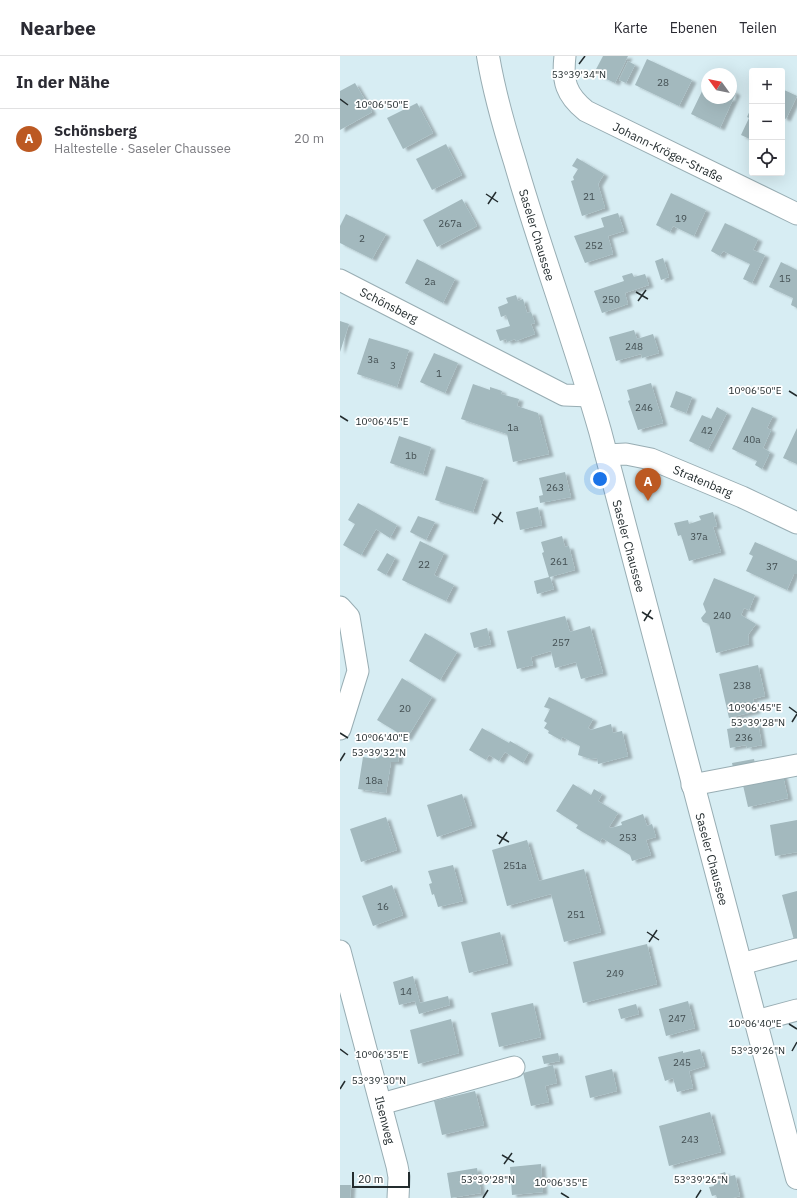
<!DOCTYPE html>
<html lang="de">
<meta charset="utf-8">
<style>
:root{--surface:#fff;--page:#f7f7f7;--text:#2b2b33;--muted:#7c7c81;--line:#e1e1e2;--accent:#bc5922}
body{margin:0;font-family:"IBM Plex Sans",sans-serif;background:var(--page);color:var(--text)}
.controls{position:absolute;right:12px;top:12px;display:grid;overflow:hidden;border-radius:4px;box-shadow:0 4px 16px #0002}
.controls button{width:36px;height:36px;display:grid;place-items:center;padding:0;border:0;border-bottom:1px solid var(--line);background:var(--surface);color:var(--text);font:20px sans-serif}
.compass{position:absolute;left:361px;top:12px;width:36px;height:36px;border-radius:50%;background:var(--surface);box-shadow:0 4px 16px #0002;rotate:303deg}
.scale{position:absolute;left:12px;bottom:10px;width:58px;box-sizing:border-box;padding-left:4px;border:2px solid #232c2e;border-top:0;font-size:11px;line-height:14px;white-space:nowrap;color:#232c2e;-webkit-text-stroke:3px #fff;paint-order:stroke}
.you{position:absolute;left:260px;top:423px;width:14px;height:14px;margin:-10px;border:3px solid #fff;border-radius:50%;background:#1a73e8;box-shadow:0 0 0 6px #1a73e833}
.badge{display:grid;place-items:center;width:26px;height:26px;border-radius:50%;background:var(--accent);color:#fff;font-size:13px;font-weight:700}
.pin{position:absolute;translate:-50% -33px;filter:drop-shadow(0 1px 2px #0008)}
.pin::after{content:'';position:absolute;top:21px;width:14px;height:12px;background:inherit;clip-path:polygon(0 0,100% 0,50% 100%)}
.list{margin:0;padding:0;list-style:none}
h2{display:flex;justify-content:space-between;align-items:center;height:52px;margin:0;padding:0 16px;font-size:17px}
h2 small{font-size:13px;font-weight:400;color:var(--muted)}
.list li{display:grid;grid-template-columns:26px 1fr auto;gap:12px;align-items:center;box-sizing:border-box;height:60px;padding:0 16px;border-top:1px solid var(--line)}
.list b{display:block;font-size:15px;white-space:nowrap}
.list p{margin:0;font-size:13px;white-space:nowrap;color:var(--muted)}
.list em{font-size:13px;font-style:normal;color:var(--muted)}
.icon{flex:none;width:22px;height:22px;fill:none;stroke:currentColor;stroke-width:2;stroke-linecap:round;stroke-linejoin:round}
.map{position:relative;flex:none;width:457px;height:1142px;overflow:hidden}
header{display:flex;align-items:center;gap:24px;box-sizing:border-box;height:56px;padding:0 20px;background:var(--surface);border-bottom:1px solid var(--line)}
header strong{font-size:19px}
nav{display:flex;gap:22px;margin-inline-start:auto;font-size:14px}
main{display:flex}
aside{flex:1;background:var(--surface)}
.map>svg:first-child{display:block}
.building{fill:#a3b9be;filter:url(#shadow)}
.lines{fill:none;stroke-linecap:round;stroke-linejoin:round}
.minor-casing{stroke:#98adb3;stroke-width:23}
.major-casing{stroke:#98adb3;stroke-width:24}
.minor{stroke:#fff;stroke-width:21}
.major{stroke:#fff;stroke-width:22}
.ticks{fill:none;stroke:#232c2e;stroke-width:1.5}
.labels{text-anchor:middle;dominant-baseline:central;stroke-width:3.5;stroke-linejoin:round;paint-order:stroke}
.number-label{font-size:10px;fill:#434f52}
.street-label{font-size:12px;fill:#232c2e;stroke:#fff}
.ticks-label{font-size:10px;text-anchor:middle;fill:#232c2e;stroke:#fff;stroke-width:3.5;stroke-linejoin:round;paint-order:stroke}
</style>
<header>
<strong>Nearbee</strong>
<nav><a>Karte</a><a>Ebenen</a><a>Teilen</a></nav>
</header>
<main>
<aside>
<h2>In der Nähe<small></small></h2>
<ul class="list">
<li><span class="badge">A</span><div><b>Schönsberg</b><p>Haltestelle · Saseler Chaussee</p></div><em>20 m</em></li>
</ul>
</aside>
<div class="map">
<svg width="457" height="1142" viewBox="0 0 457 1142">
<defs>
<filter id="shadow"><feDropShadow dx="4.5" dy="2.5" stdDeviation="1" flood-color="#0004"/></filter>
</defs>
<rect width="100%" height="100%" fill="#d7edf3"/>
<g class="building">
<polygon points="263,0 288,0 275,27 254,17"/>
<polygon points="307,3 352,24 339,50 295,29"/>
<polygon points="288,5 295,9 286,27 279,24"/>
<polygon points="367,25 367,42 391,42 391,34 396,37 380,72 351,58"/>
<polygon points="15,27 32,56 0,74 0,35"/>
<polygon points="442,33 457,40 446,63 442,61"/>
<polygon points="77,47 93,77 63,93 47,62"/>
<polygon points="412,50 412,84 401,79 409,62 407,61"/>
<polygon points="106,88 122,119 92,134 76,103"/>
<polygon points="237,102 264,118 258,128 265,152 242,160 231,125 234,124 233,121 238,113 232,110"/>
<polygon points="331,137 366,154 354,180 333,170 330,176 316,169"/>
<polygon points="122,143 137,170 97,191 83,164"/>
<polygon points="278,157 284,175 268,180 273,198 245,207 234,180 264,171 261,162"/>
<polygon points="6,158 46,178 32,203 0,187 0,170"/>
<polygon points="385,167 418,183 413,194 425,199 412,227 403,223 410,208 383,195 380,200 371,195"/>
<polygon points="323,202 329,221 321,224 315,205"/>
<polygon points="77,203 115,223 103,247 65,227"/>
<polygon points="441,206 457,214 457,252 451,249 453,242 429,231"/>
<polygon points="292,217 294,221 305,218 309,229 285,237 288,248 262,257 254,235 284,225 282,220"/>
<polygon points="176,239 178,245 183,243 187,257 191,256 195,267 191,268 195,278 176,285 175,283 167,286 166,283 160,285 156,274 170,270 166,259 161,261 158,251 168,247 166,242"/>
<polygon points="0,265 9,268 0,296"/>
<polygon points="294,274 297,283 313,278 319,297 302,302 301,298 276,305 269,281"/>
<polygon points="29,282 69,294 57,331 17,318"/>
<polygon points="94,297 118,307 105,337 80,326"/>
<polygon points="311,327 323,367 298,374 288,345 290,344 287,334"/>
<polygon points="133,328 150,334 150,331 162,335 161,338 179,343 177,350 198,357 209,398 173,406 167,378 121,363"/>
<polygon points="336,335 352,341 346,357 330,351"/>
<polygon points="377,351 387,357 368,394 349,385 362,359 371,363"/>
<polygon points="412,351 433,360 427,372 431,374 423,392 430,396 422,413 415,409 417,405 392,393"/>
<polygon points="457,372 457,408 443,402"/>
<polygon points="59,380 91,391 83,418 50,407"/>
<polygon points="106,410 144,422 133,456 95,444"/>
<polygon points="225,416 231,441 200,447 199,440 203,439 199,422"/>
<polygon points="18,447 57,469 50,482 36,473 21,499 3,489 15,468 8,464"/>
<polygon points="198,451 202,469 180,474 176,456"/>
<polygon points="373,456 377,470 373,471 381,496 349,505 341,479 338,480 334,467 348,464 349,468 361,464 359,460"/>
<polygon points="78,460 95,466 86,484 70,476"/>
<polygon points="222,480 225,491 229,490 235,514 210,521 214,533 197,538 194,525 209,521 202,497 204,496 201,486"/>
<polygon points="80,485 104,497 94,519 114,529 106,545 62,524"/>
<polygon points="415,486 457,505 457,518 454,518 447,534 406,515 413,500 409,498"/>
<polygon points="47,497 55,502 46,519 37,514"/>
<polygon points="374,522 415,539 409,554 404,552 401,559 416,568 408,579 409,588 376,597 369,568 363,566 361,562 366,556 363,548"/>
<polygon points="225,560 230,576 250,570 263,617 241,623 236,606 215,612 211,595 191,601 193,609 177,613 167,575"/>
<polygon points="147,572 151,588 134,592 130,577"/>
<polygon points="85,577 117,596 100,624 69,605"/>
<polygon points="418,609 425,640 413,643 416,655 389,662 379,618"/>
<polygon points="62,622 92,641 67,682 37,664"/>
<polygon points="209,641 253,663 248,672 251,674 271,668 273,677 282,675 288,700 258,708 257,702 251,703 238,699 240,690 222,681 221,684 208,677 209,675 204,672 207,667 204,665 210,653 204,651"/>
<polygon points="418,667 422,689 407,692 406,689 390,692 387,673"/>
<polygon points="142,672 169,687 170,685 189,696 183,707 165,696 159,705 149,699 146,704 129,694"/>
<polygon points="38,695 59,698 58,706 51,706 46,737 18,733 23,701 36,703"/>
<polygon points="414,703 416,712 394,716 392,707"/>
<polygon points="442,716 448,742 408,751 402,725"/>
<polygon points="233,728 251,739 254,733 262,738 258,745 278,757 269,771 271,772 282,769 281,766 303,758 307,770 312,768 316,781 306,784 311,799 292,805 290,799 262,782 260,786 236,772 238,769 216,755"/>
<polygon points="122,738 132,769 97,781 87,749"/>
<polygon points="46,761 57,794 21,806 10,773"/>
<polygon points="457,764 457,796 435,800 430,769"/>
<polygon points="187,784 199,825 244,813 261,876 224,886 211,838 167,850 152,794"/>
<polygon points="113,809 123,845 98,851 94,838 92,839 89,828 92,827 88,815"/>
<polygon points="52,829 63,859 33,870 22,840"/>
<polygon points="457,835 457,883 454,884 442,839"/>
<polygon points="160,876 168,907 129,917 121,886"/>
<polygon points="307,888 317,928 243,947 233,906"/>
<polygon points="73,920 80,947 108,940 110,949 79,958 75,945 59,949 53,926"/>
<polygon points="348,945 355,972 326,980 319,953"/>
<polygon points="193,947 201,981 159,991 151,957"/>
<polygon points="296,948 299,958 281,963 278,953"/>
<polygon points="111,963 119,997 78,1008 70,974"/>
<polygon points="360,993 365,1010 349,1015 353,1032 337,1036 333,1022 325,1025 318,1001 343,995 343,997"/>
<polygon points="218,997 220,1005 204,1008 202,1000"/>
<polygon points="213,1009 217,1027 205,1030 209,1046 191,1050 183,1017"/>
<polygon points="272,1013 277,1035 250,1042 245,1020"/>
<polygon points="135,1035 144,1069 102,1079 94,1045"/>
<polygon points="370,1056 381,1096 329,1110 319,1070"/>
<polygon points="201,1108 203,1136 172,1139 170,1111"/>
<polygon points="137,1112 141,1137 111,1142 107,1117"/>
<polygon points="385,1116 387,1121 395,1119 400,1140 393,1142 377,1142 376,1139 372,1140 369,1131 374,1130 373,1125 378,1124 376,1119"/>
<polygon points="0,1129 11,1129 10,1142 0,1142"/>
</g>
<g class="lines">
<defs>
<g id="minor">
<path d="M225,0C222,25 226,39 246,55L457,158"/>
<polyline points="0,224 224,339 250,340"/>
<polyline points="266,399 286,398 311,403 402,441 457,467"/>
<polyline points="0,551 9,561 18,615 0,673"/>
<polyline points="352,729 457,709"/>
<polyline points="0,895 57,1110 59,1121 58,1142"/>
<polyline points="401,908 457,893"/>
<polyline points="416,965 457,954"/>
<polyline points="41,1048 174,1011"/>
</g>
<path id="major" d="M148,0C154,36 164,71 175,106C201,196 234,284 260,375L457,1122"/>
</defs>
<use href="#minor" class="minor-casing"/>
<use href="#major" class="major-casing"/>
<use href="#minor" class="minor"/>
<use href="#major" class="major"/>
</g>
<path class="ticks" d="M239,8L245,0M0,43L8,49M146,138L158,146M148,148L156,136M296,236L308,243M298,245L306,234M449,335L457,340M0,360L8,365M152,458L163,466M154,468L161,456M302,556L313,563M304,565L311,554M449,651L457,657M452,666L457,658M0,677L8,682M0,705L5,697M157,779L169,786M159,788L167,776M307,876L319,884M309,886L317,874M449,968L457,973M0,993L8,999M452,995L457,986M0,1033L5,1025M162,1099L174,1106M164,1108L172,1097M221,1137L229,1142M143,1142L148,1134M356,1142L361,1134"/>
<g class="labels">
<g class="number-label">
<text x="323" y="26">28</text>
<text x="249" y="140">21</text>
<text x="341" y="162">19</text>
<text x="110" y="167">267a</text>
<text x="22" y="182">2</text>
<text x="254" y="189">252</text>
<text x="445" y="222">15</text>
<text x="90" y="225">2a</text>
<text x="271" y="243">250</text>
<text x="294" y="290">248</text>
<text x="33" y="303">3a</text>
<text x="53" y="309">3</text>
<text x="99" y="317">1</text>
<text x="304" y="351">246</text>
<text x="173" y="371">1a</text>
<text x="367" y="374">42</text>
<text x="412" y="383">40a</text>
<text x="71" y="399">1b</text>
<text x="215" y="431">263</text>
<text x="359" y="480">37a</text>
<text x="219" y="505">261</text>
<text x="84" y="508">22</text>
<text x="432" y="510">37</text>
<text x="382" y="559">240</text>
<text x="221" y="586">257</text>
<text x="402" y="629">238</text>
<text x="65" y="652">20</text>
<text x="404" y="681">236</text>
<text x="34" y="724">18a</text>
<text x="288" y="781">253</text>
<text x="175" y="809">251a</text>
<text x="43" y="850">16</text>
<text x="236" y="858">251</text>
<text x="275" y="917">249</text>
<text x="66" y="935">14</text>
<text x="337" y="962">247</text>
<text x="342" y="1006">245</text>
<text x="350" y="1083">243</text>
</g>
<g class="street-label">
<text transform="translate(328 96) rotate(26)">Johann-Kröger-Straße</text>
<text transform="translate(197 179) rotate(73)">Saseler Chaussee</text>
<text transform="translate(49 249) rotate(27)">Schönsberg</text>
<text transform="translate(363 425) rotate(23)">Stratenbarg</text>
<text transform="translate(289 490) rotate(75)">Saseler Chaussee</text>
<text transform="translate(372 803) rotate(75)">Saseler Chaussee</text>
<text transform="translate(45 1064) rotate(76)">Ilsenweg</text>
</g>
</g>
<g class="ticks-label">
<text x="239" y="22">53°39'34"N</text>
<text x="42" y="52">10°06'50"E</text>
<text x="415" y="338">10°06'50"E</text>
<text x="42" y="369">10°06'45"E</text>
<text x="415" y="655">10°06'45"E</text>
<text x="418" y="670">53°39'28"N</text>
<text x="42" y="685">10°06'40"E</text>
<text x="39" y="700">53°39'32"N</text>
<text x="415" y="971">10°06'40"E</text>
<text x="418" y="998">53°39'26"N</text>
<text x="42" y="1002">10°06'35"E</text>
<text x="39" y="1028">53°39'30"N</text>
<text x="148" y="1127">53°39'28"N</text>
<text x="361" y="1127">53°39'26"N</text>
<text x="221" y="1130">10°06'35"E</text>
</g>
</svg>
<div class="controls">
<button>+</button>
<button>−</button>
<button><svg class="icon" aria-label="locate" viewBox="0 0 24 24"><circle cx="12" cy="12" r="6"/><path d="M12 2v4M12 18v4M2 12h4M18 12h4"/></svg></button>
</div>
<svg class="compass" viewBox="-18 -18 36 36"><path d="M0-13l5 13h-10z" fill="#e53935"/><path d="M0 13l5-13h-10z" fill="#7c7c81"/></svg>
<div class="scale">20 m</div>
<div class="you"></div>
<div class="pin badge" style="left:308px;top:445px">A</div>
</div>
</main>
